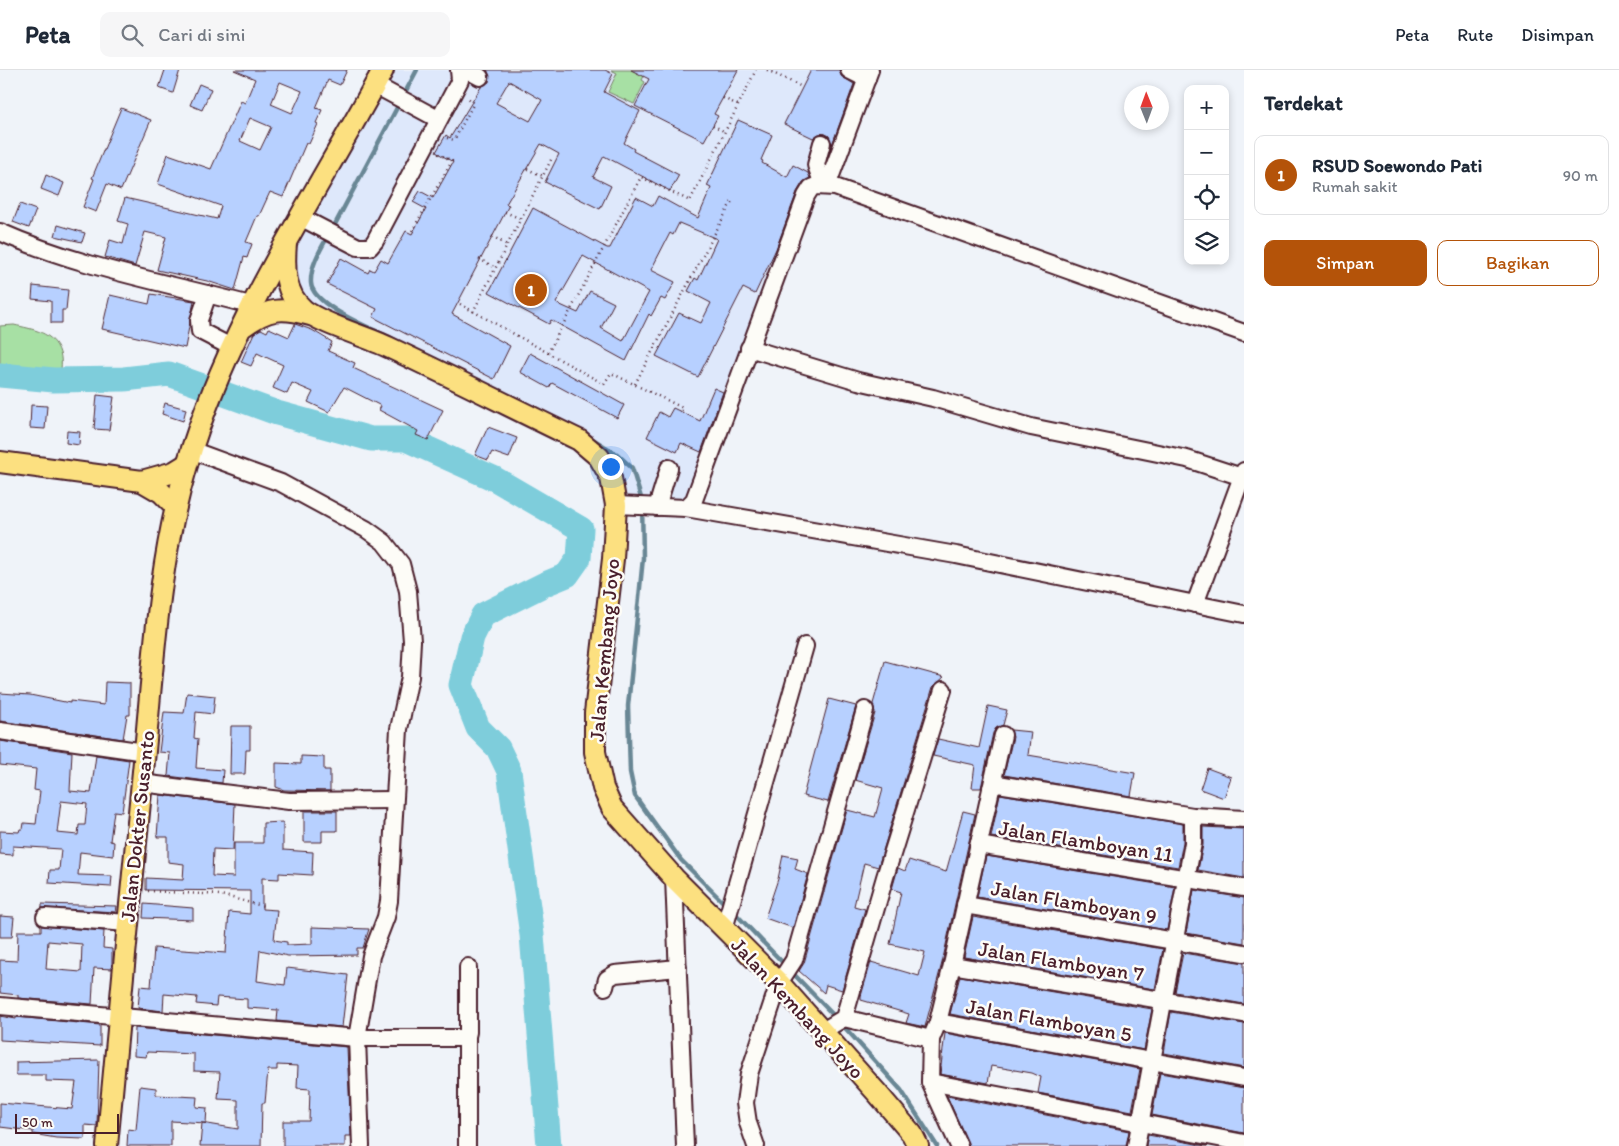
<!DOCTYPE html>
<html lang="id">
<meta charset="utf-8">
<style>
:root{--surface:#fff;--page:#f6f6f7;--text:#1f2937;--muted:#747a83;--line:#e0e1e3;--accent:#b45309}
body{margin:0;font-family:Itim,sans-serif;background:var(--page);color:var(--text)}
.controls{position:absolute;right:15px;top:15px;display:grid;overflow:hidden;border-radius:10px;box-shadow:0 2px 8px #0003}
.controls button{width:45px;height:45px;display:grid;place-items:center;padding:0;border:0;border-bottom:1px solid var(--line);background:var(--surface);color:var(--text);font:25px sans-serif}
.compass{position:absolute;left:1124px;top:15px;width:45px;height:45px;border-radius:50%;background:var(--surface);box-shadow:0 2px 8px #0003;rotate:359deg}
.scale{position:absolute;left:15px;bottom:12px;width:104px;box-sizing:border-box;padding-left:5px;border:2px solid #4a1f2b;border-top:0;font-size:14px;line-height:18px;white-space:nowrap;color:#4a1f2b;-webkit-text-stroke:4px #fdfcf7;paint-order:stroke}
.you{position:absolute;left:610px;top:396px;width:18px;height:18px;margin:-12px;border:4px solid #fff;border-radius:50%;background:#1a73e8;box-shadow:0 0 0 8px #1a73e833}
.badge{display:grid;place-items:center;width:32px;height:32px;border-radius:50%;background:var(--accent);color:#fff;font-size:16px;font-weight:700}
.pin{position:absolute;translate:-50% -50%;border:2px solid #fff;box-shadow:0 1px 5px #0006}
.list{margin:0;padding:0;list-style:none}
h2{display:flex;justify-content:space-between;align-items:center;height:65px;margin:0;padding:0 20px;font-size:21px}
h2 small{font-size:16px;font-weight:400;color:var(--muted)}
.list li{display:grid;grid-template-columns:32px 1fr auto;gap:15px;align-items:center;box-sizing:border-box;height:80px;margin:0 10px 10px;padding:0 10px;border:1px solid var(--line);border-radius:10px}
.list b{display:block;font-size:19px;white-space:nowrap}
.list p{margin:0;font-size:16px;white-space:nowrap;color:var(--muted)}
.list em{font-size:16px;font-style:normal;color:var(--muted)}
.actions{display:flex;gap:10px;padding:15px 20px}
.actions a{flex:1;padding:11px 0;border:1px solid var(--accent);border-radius:10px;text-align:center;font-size:18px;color:var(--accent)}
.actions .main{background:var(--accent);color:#fff}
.icon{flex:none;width:28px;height:28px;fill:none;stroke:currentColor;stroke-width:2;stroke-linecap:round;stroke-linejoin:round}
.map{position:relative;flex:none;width:1244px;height:1076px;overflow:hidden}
header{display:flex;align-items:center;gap:30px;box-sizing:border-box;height:70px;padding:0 25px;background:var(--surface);border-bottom:1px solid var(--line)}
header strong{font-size:24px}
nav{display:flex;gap:28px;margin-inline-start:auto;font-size:18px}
.search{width:350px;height:45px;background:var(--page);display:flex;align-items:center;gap:12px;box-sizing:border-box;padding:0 18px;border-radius:10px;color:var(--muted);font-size:19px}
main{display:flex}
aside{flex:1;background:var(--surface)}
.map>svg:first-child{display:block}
.built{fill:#dee8fb}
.green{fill:#a7e0a4;stroke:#788068}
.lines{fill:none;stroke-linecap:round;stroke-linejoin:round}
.stream{stroke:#698795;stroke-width:4.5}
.river{stroke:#7ecddb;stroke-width:25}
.building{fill:#b7d0ff;stroke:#4a1f2b;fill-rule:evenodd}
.minor-casing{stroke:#4a1f2b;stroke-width:20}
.major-casing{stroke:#4a1f2b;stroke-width:24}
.path{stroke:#4a1f2b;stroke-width:2.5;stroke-dasharray:1 4;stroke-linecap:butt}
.minor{stroke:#fdfcf7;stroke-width:16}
.major{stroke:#fce080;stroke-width:20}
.labels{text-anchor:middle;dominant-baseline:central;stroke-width:5;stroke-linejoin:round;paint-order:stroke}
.street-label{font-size:21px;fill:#4a1f2b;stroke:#fdfcf7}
</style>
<header>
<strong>Peta</strong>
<div class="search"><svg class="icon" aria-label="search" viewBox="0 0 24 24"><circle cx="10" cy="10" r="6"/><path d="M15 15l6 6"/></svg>Cari di sini</div>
<nav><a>Peta</a><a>Rute</a><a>Disimpan</a></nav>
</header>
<main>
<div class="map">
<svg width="1244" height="1076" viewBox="0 0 1244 1076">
<rect width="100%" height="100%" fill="#eff3f9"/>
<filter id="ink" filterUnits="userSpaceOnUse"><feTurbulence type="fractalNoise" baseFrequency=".02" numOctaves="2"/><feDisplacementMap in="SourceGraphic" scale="10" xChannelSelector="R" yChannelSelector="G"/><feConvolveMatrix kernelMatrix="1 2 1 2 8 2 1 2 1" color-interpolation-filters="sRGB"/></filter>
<g filter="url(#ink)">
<polygon class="built" points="383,0 878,0 835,117 816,116 694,430 616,435 599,387 316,246 287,213 300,147"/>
<g class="green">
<polygon points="611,0 647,0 642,10 645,12 634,34 608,22 617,3"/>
<path d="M14,255C32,259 54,262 60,283C63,291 60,306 60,315L0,313V256Z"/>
</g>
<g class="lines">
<g class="stream">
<polyline points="332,160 417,0"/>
<path d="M328,166C320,180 310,197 311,213C312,236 376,260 395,270"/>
<polyline points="594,370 617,384 632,398 642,431 643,488 628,636 630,702 635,726 681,790 727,836"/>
<polyline points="733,841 838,950 901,1020 937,1076"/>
</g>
<polyline class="river" points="0,305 54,310 124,309 169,304 277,343 371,369 406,369 495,409 581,459 579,488 567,505 545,514 483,545 472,567 461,615 478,658 498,678 509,701 532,865 549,1076"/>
</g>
<g class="building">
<polygon points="165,0 180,0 173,23 159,18"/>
<path d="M234,0H347L340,15L328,10L316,38L322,40L316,53L318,54L309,74L306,73L283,127L270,122L259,146H257L246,172L252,174L247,188L244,187L235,220L207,211L157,200L166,167L145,162L135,196L105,187L110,170L123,174L128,154L118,151L125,128L217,149L221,136L158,114L168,84L211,99L241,31L245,33L255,9ZM280,12L302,21L292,43L271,34ZM250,48L271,57L260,80L240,71Z"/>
<path d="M487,0H605L613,4L604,22L640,41L624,73L634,79L633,81L679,105L670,121L604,86L593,107L611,116L600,139L545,112L559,84L541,74L506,134L509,135L452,244L510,276L494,309L373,247L377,239L327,214L341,188L368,203L370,199L374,201L381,189L388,193L406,161L412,164L426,139L413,132L420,121L433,128L453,92L436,82L446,65L450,68L481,17L489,12L490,6ZM509,11L542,30L530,51L496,33Z"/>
<polygon points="631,0 738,0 714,44 718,46 704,71 635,36 649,9"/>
<polygon points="811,0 839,0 841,6 854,14 832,75 829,66 825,64 819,64 813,68 784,54"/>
<polygon points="199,14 211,19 202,40 190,35"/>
<polygon points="121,38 151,50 121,120 107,114 96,142 83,137 94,109 92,108"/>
<path d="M738,50L772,65L761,90L763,91L762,93L787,107L793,95L808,103L810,108L803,112L797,122L776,179L755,224L743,218L698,307L656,286L679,243L701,253L711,233L688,221L695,208L698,210L717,169L679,153L673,165L670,163L651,200L675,212L665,230L661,228L651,246L649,244L626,291L551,250L549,254L489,222L533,138L607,178H610L636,127L653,136L658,126L698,148L711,118L707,116ZM583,186L649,222L623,271L601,258L614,233L590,221L578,243L556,233Z"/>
<polygon points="46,105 64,113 59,126 41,119"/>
<polygon points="20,134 36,140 29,158 13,152"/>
<polygon points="58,155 85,163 82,172 55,166"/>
<polygon points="33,216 68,220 66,240 62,240 62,253 51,253 51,231 32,229"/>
<polygon points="151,224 194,231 185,278 102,259 110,225 149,234"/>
<polygon points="295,254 312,260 332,272 328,281 355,293 353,298 443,340 428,370 416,365 418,361 379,340 381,336 344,317 329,342 308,332 313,322 292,313 287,324 273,318 283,295 257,283 251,296 241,292 254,263 261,259 267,262 269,258 289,267"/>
<polygon points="530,283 624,335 617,348 552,313 549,318 520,302"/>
<polygon points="714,318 723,322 701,382 681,373 677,382 647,367 659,342 668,347 673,338 700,351"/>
<polygon points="97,325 114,327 109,360 94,359"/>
<polygon points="165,333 186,339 183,351 162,344"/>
<polygon points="31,335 47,336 45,359 30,358"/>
<polygon points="488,357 517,368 509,388 492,382 488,390 475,385"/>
<polygon points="67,361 80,362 79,375 66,373"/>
<polygon points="885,591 944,607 933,617 878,797 864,793 854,836 865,839 842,920 826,915 824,923 799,901 804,893 847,740 875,747 883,718 855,710 875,643 873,634"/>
<polygon points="105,612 130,613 130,645 127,645 123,669 0,651 0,623 30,625 70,633 70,631 104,635"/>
<polygon points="187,623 215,626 213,644 196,642 194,668 198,669 196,698 223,700 222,713 168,706 170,683 159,682 164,642 184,643"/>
<polygon points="829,629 856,636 828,732 803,726"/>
<polygon points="988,636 1007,640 1003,655 996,658 993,663 981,718 972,718 975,695 933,686 938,669 979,678"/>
<polygon points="231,656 250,656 250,680 246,680 245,704 230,704"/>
<polygon points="1011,660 1031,662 1028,685 1135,703 1131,726 1004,705 1013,667"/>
<path d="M0,671L72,682L70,721L91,723L96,685L129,690L122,742L114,741L110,771L114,772L113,786L80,782L78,805L112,806L111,817L49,813L50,800H59L61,779L13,776V785L0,784V761L19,762L20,759H23L24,753L36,754L40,721L34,720L36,699L0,695ZM61,731L87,734L85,755H79L78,765L57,763Z"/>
<polygon points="301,686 324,687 324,700 330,700 330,721 284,720 276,717 276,693 301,694"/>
<polygon points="1207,698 1231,707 1224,728 1200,719"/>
<polygon points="1000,724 1183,754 1183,772 1178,797 991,767"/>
<polygon points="160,725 235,734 233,780 213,779 212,806 234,807 234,773 263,773 263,753 283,752 283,780 313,782 312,805 279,803 279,809 262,808 262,839 277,840 274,870 287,872 287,875 312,874 312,857 369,859 363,878 357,878 357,885 288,886 260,880 257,911 285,915 287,898 348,905 342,957 277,951 278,940 247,938 247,929 217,927 216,936 196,934 197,927 164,924 163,941 138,938 140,916 151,917 154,878 226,883 229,842 250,844 250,821 146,820 146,808 183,810 184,794 168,792 168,767 157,767"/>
<polygon points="304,741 337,741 337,761 322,761 322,772 304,772"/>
<polygon points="963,741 975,744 942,893 925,957 906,953 909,944 861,930 861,926 871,892 919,906 925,882 890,874 901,822 892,819 898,798 905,801 909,790 946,802"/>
<polygon points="1203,757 1244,759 1244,808 1198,800 1203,775"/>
<polygon points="783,785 798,788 795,799 808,804 793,858 765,848 778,809"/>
<polygon points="986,786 1175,817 1167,860 977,827"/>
<polygon points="1194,820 1244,828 1244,873 1186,863"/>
<polygon points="42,834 117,836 116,842 42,838"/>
<polygon points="144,834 193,838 193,850 143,848"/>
<polygon points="0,846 14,847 12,867 0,867"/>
<polygon points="973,847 1163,879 1155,919 964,887"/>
<path d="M41,856L104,861L103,878L112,879V899L94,898L92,934L18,928V925L0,923V890L17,891L18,861H41ZM48,871L82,874L81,902L46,899Z"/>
<polygon points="1183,883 1244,893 1244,934 1175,922"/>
<polygon points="960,906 1152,939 1144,980 950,944"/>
<polygon points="1171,942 1244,954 1244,998 1164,983"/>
<polygon points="0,946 16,949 16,947 100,955 100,976 0,970"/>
<polygon points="135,958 347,977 351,1066 345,1066 345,1076 283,1076 283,1051 309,1051 310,1019 297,1018 298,996 277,995 277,1000 268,1000 265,1033 262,1033 261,1076 200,1076 202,1053 238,1059 238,1030 218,1029 220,1002 194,1001 194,984 147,982 146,987 134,986"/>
<polygon points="945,963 1140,999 1132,1041 1038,1023 1041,1007 1032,1003 991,996 988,1013 940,1004"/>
<polygon points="99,990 97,1056 85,1055 85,1069 56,1068 33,1064 33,1061 0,1057 0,1033 72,1039 76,1012 46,1011 46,1005 16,1005 16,992"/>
<polygon points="1160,1003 1244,1018 1244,1063 1152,1045"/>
<polygon points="140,1016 156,1018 156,1025 197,1027 196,1037 207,1038 206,1053 171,1051 171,1076 127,1076 128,1059 136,1060"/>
<polygon points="947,1026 1129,1061 1126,1076 969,1076"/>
<polygon points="1148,1065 1207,1076 1146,1076"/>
</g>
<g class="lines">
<defs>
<g id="minor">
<polyline points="467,0 480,7"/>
<polyline points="849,0 867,9"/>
<polyline points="375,15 438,49"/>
<polyline points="822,73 816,95 823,115"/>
<polyline points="830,108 870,0"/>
<polyline points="300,147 358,177 370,177 375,171 460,10 459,0"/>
<path d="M0,162C81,198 168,213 254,236"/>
<polyline points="208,224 199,250 200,261 233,278"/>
<polyline points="749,278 858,311 933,328 1031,357 1187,389 1242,407"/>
<polyline points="191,380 281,413 366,459 384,472 401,494 408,521 412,571 410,607 399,659 389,831 386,847 371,886 357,968 361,1076"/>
<polyline points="616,435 686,438 956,485 1244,544"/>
<polyline points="657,437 669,398"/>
<polyline points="686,438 694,430 806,126 811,118 816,116 835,117 1244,263"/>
<polyline points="1195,534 1244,401"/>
<polyline points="0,661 145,682"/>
<polyline points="141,713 289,731 394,730"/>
<polyline points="991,718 998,714 1193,746 1244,749"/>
<polyline points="978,775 1244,818"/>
<polyline points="674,808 685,1076"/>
<polyline points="965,835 1244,883"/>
<polyline points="45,847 128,853"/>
<polyline points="724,859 805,576"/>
<polyline points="952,895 1244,944"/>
<polyline points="605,917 607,909 615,904 678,898"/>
<polyline points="0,936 357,968 461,968 467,966 468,962 468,897"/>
<polyline points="844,948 931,969"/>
<polyline points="938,952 1244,1008"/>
<polyline points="821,962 844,948 885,807 943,620"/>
<polyline points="467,966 467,1076"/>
<polyline points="930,1012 1244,1073"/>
<polyline points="756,1076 748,1053 745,1033 749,1004 779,913 794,890 865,640"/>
<polyline points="959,1076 930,1012 931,969 938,952 952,895 1003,665"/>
<polyline points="1136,1076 1193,773 1193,746"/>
</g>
<g id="major">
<path d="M286,173C284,197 284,224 304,240C322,254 365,266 388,277C452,307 515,339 579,370L599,387L611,408L616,435L613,489L595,643V682L603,718L612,738L674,808L779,913L878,1024L912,1064L918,1076"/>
<path d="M244,256C268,238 282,237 310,245"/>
<polyline points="0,392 142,411 161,422 175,436"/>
<polyline points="142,411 174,402 187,394"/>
<path d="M107,1076C119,944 132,813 145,681C154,585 159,488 187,395C228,254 314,128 383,0"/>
</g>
</defs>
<use href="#minor" class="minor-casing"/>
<use href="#major" class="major-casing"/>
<g class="path">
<polyline points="767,0 802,17"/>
<polyline points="723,28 738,35"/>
<polyline points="713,55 725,62"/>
<polyline points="447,68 454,70 474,33 468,28"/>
<polyline points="527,99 543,106"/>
<polyline points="505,142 521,149"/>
<polyline points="412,161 452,91 439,84 440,82"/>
<polyline points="492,166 507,175"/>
<polyline points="479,189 496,198"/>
<polyline points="460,234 604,314 611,303 683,338 681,342"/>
<polyline points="473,242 552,88"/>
<polyline points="548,283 641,107 690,131 756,0"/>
<polyline points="635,314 732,131"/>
<polyline points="148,821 221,825 266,837"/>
</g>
<use href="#minor" class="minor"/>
<use href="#major" class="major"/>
</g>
</g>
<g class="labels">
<g class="street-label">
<text transform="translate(604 580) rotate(-85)">Jalan Kembang Joyo</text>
<text transform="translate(137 756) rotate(-84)">Jalan Dokter Susanto</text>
<text transform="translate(1086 771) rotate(9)">Jalan Flamboyan 11</text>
<text transform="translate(1074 832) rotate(10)">Jalan Flamboyan 9</text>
<text transform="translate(1061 891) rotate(9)">Jalan Flamboyan 7</text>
<text transform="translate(798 938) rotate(47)">Jalan Kembang Joyo</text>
<text transform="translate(1049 950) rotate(10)">Jalan Flamboyan 5</text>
</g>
</g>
</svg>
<div class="controls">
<button>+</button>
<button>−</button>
<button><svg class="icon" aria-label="locate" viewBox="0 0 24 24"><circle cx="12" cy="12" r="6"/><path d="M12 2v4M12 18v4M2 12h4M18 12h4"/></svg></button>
<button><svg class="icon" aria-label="layers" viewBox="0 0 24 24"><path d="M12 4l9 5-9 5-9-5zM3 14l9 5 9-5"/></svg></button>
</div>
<svg class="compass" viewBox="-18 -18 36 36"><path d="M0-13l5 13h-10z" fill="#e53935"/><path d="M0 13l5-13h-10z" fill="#747a83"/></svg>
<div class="scale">50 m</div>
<div class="you"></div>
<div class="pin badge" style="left:531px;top:220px">1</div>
</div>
<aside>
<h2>Terdekat<small></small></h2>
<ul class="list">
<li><span class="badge">1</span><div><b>RSUD Soewondo Pati</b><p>Rumah sakit</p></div><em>90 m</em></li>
</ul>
<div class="actions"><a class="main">Simpan</a><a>Bagikan</a></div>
</aside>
</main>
